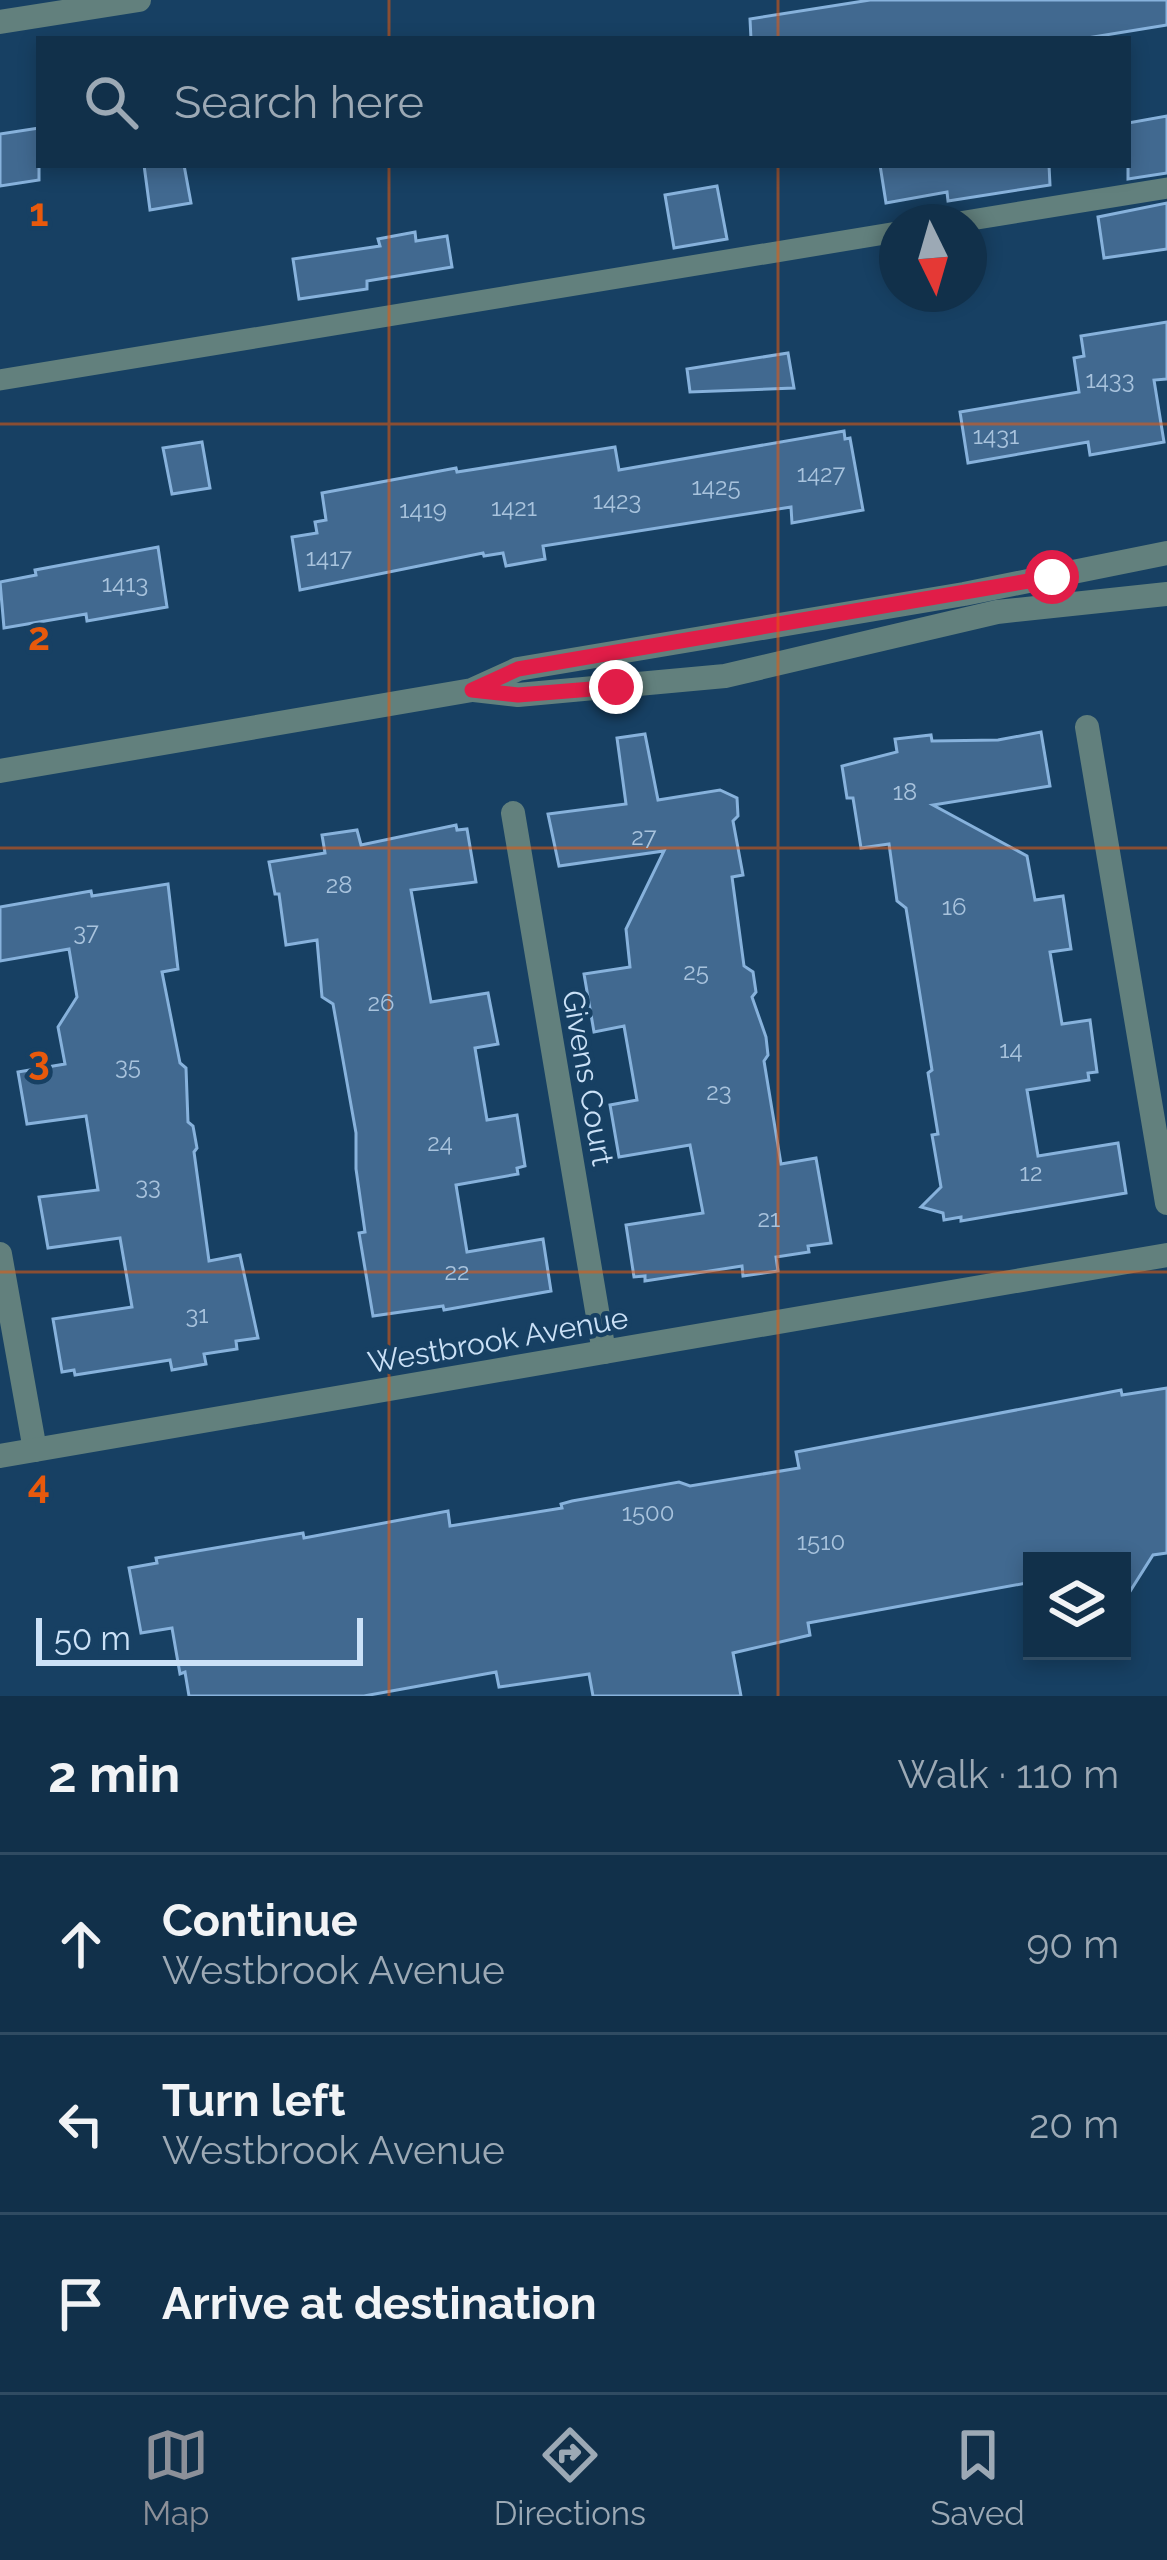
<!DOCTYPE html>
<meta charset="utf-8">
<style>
:root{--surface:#11304a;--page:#1a3851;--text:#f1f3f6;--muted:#9ca9b5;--line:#304b62;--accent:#8c9099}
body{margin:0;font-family:Raleway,sans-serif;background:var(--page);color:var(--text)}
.controls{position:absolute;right:36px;bottom:36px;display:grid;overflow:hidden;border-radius:0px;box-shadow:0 6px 18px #0003}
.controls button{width:108px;height:108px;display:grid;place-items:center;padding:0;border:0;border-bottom:3px solid var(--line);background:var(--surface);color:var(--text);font:60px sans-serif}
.compass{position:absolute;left:879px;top:204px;width:108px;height:108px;border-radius:50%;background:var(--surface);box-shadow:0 6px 18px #0003;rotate:175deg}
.scale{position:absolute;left:36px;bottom:30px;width:327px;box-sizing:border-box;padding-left:12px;border:6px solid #cbe1f7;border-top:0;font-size:33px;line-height:42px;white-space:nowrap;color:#cbe1f7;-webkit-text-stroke:9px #174063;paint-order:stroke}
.stop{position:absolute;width:36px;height:36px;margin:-27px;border:9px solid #e11d48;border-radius:50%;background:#fff}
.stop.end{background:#e11d48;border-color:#fff;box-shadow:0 3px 12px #0008}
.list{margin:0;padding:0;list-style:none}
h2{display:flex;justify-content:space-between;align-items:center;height:156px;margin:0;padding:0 48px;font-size:51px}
h2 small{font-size:39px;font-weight:400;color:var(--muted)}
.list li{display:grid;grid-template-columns:78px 1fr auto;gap:36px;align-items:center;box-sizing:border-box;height:180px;padding:0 48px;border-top:3px solid var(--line)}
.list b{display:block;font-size:45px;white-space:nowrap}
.list p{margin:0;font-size:39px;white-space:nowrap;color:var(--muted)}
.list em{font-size:39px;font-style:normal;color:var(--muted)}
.icon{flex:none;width:66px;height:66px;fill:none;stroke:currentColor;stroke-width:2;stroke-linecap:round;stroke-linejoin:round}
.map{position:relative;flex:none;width:1167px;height:1696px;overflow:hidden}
.search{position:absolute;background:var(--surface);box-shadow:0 6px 18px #0003;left:36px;right:36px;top:36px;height:132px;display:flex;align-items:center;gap:30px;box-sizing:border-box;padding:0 42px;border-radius:0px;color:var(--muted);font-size:45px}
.sheet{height:696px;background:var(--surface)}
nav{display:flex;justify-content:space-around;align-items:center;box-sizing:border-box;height:168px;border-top:3px solid var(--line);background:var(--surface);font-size:33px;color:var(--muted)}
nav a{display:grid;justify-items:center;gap:6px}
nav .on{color:var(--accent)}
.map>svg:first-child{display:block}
.building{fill:#416990;stroke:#87b2dc;stroke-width:3}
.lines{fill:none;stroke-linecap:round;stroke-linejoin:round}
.service{stroke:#62807d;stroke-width:21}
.minor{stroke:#62807d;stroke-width:24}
.tertiary{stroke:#62807d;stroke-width:24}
.route{stroke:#e11d48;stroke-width:15}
.grid{fill:none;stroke:#e8590c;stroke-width:3;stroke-opacity:0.55}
.labels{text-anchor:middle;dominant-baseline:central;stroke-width:9;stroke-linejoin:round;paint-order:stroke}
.number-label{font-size:24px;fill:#a8c3dd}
.street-label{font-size:30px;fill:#cbe1f7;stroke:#174063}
.grid-label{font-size:39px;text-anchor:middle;font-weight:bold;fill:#e8590c;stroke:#174063;stroke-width:9;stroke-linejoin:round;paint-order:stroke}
</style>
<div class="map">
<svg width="1167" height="1696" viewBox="0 0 1167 1696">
<rect width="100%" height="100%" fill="#174063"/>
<g class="building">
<polygon points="870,0 1167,0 1167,25 1081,39 751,39 750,19"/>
<polygon points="1167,116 1167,173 1128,179 1128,123"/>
<polygon points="39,128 39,180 0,186 0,134"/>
<polygon points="144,165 184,165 191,203 150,210"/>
<polygon points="880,165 1049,165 1050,185 948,201 947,192 886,203"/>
<polygon points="717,186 727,239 674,248 665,195"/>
<polygon points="1167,203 1167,249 1104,258 1098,217"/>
<polygon points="415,232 416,241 447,236 452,267 367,281 367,289 299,299 293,259 380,246 378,239"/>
<polygon points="1167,322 1167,379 1154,380 1164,442 1090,455 1088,442 968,463 960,412 1079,392 1074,358 1084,356 1081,336"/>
<polygon points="788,353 794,388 690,392 687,369"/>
<polygon points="844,431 845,439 850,438 863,510 792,523 791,507 543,546 545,559 506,566 503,553 484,556 483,553 300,590 292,537 317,533 315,522 326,520 322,493 456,468 457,472 615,447 619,470"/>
<polygon points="202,442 210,488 172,494 163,448"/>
<polygon points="158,547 167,607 87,621 86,614 4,628 0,582 36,575 35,570"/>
<polygon points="1041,732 1050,786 933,805 1027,856 1035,900 1063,896 1071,949 1050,952 1062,1024 1090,1020 1097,1072 1088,1073 1089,1080 1027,1090 1038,1156 1118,1143 1126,1193 961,1221 961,1217 944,1220 943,1213 921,1207 941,1187 932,1135 938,1134 928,1073 932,1070 906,908 897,901 889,844 861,848 853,798 847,798 842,766 897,752 895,739 931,735 932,741 998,740"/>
<polygon points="645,734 658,800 720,790 737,798 738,816 733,821 743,875 732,877 744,966 753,972 756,992 752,997 766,1037 768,1055 764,1061 781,1164 816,1158 831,1243 808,1246 809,1252 776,1257 778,1271 743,1276 742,1266 645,1281 645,1276 634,1277 626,1225 703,1213 690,1145 619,1157 610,1105 637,1100 624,1026 594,1032 584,974 630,967 626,929 664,851 559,866 548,814 626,804 617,738"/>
<polygon points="456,825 457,830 467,829 476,882 411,890 431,1002 488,993 498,1044 475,1048 487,1120 517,1115 525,1166 517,1168 518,1174 456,1185 467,1252 543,1239 551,1291 444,1310 443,1306 373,1316 359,1233 365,1232 356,1169 356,1133 333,1004 322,997 317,940 286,945 279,894 275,894 269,862 325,853 322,835 357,830 361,845"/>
<polygon points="168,884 178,969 162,972 180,1063 186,1068 188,1122 193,1126 197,1148 194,1152 209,1261 240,1255 258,1338 236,1341 237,1349 204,1354 206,1364 172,1370 170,1360 75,1375 74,1370 62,1372 53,1319 132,1307 120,1238 48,1248 39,1197 98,1190 86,1116 27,1124 18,1072 65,1064 58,1027 77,997 69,949 0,961 0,907 91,891 92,896"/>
<polygon points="1167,1388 1167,1553 1153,1555 1122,1604 1122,1561 1032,1561 1032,1582 808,1623 810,1635 733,1653 741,1696 593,1696 589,1674 499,1687 496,1672 364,1696 189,1696 185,1672 180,1674 172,1628 141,1633 129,1568 157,1563 156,1558 303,1533 304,1538 448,1511 450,1526 562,1508 561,1504 572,1501 679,1482 690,1486 799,1468 796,1452 1121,1390 1122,1395"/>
</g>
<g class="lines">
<g class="service">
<polyline points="959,222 1167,188"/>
<polyline points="0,380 897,232"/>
</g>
<g class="minor">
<polyline points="0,22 139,0"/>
<polyline points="1087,727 1167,1203"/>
<polyline points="513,813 604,1352"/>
<polyline points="0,1254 35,1450"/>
<polyline points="0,1456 1167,1255"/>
</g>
<g class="tertiary">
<polyline points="474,690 518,695 725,676 997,612 1167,594"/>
<polyline points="0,771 472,690 518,669 964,594 1167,553"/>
</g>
</g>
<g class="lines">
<polyline class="route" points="616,687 518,695 472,690 518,669 1052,577"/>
</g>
<path class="grid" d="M389,0V39M778,0V39M389,165V1696M778,165V1696M0,424H1167M0,848H1167M0,1272H1167"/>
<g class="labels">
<g class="number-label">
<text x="1110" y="379">1433</text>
<text x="996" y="435">1431</text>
<text x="821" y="473">1427</text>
<text x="716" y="486">1425</text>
<text x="617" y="500">1423</text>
<text x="514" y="507">1421</text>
<text x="423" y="509">1419</text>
<text x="329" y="557">1417</text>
<text x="125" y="583">1413</text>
<text x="905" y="791">18</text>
<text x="644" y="836">27</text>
<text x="339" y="884">28</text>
<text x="954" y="906">16</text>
<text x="86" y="931">37</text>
<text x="696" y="971">25</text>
<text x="381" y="1002">26</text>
<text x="1011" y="1049">14</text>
<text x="128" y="1065">35</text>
<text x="719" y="1091">23</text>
<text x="440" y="1142">24</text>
<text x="1031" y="1172">12</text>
<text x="148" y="1185">33</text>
<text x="769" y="1218">21</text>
<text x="457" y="1271">22</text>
<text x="197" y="1314">31</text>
<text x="648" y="1512">1500</text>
<text x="821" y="1541">1510</text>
</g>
<g class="street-label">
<text transform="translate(588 1078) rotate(80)">Givens Court</text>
<text transform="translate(498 1340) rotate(-10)">Westbrook Avenue</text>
</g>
</g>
<g class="grid-label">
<text x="39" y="226">1</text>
<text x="39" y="650">2</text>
<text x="39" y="1074">3</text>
<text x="39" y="1498">4</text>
</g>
</svg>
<div class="controls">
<button><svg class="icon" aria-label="layers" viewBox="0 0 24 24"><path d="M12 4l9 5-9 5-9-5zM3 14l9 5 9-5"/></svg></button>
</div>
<svg class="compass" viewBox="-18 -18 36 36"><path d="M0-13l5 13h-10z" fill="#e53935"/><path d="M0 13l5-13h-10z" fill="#9ca9b5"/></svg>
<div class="scale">50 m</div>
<div class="stop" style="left:1052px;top:577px"></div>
<div class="stop end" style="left:616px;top:687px"></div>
<div class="search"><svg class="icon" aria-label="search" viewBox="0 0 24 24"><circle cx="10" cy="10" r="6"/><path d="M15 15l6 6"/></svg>Search here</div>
</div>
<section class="sheet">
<h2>2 min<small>Walk · 110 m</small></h2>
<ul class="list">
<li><svg class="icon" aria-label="ahead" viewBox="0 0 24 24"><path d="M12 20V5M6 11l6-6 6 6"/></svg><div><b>Continue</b><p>Westbrook Avenue</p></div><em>90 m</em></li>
<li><svg class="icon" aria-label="left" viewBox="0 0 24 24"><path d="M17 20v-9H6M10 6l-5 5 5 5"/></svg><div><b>Turn left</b><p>Westbrook Avenue</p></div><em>20 m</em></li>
<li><svg class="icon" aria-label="arrive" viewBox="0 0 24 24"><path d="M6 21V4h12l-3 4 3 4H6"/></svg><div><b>Arrive at destination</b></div></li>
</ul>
</section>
<nav>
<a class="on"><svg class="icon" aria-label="map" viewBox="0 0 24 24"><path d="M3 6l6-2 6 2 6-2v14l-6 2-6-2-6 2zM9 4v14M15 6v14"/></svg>Map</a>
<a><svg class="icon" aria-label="directions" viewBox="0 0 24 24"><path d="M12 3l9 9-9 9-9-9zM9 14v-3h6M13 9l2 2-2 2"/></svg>Directions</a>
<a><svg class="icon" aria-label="saved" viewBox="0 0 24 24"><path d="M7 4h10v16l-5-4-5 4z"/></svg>Saved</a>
</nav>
